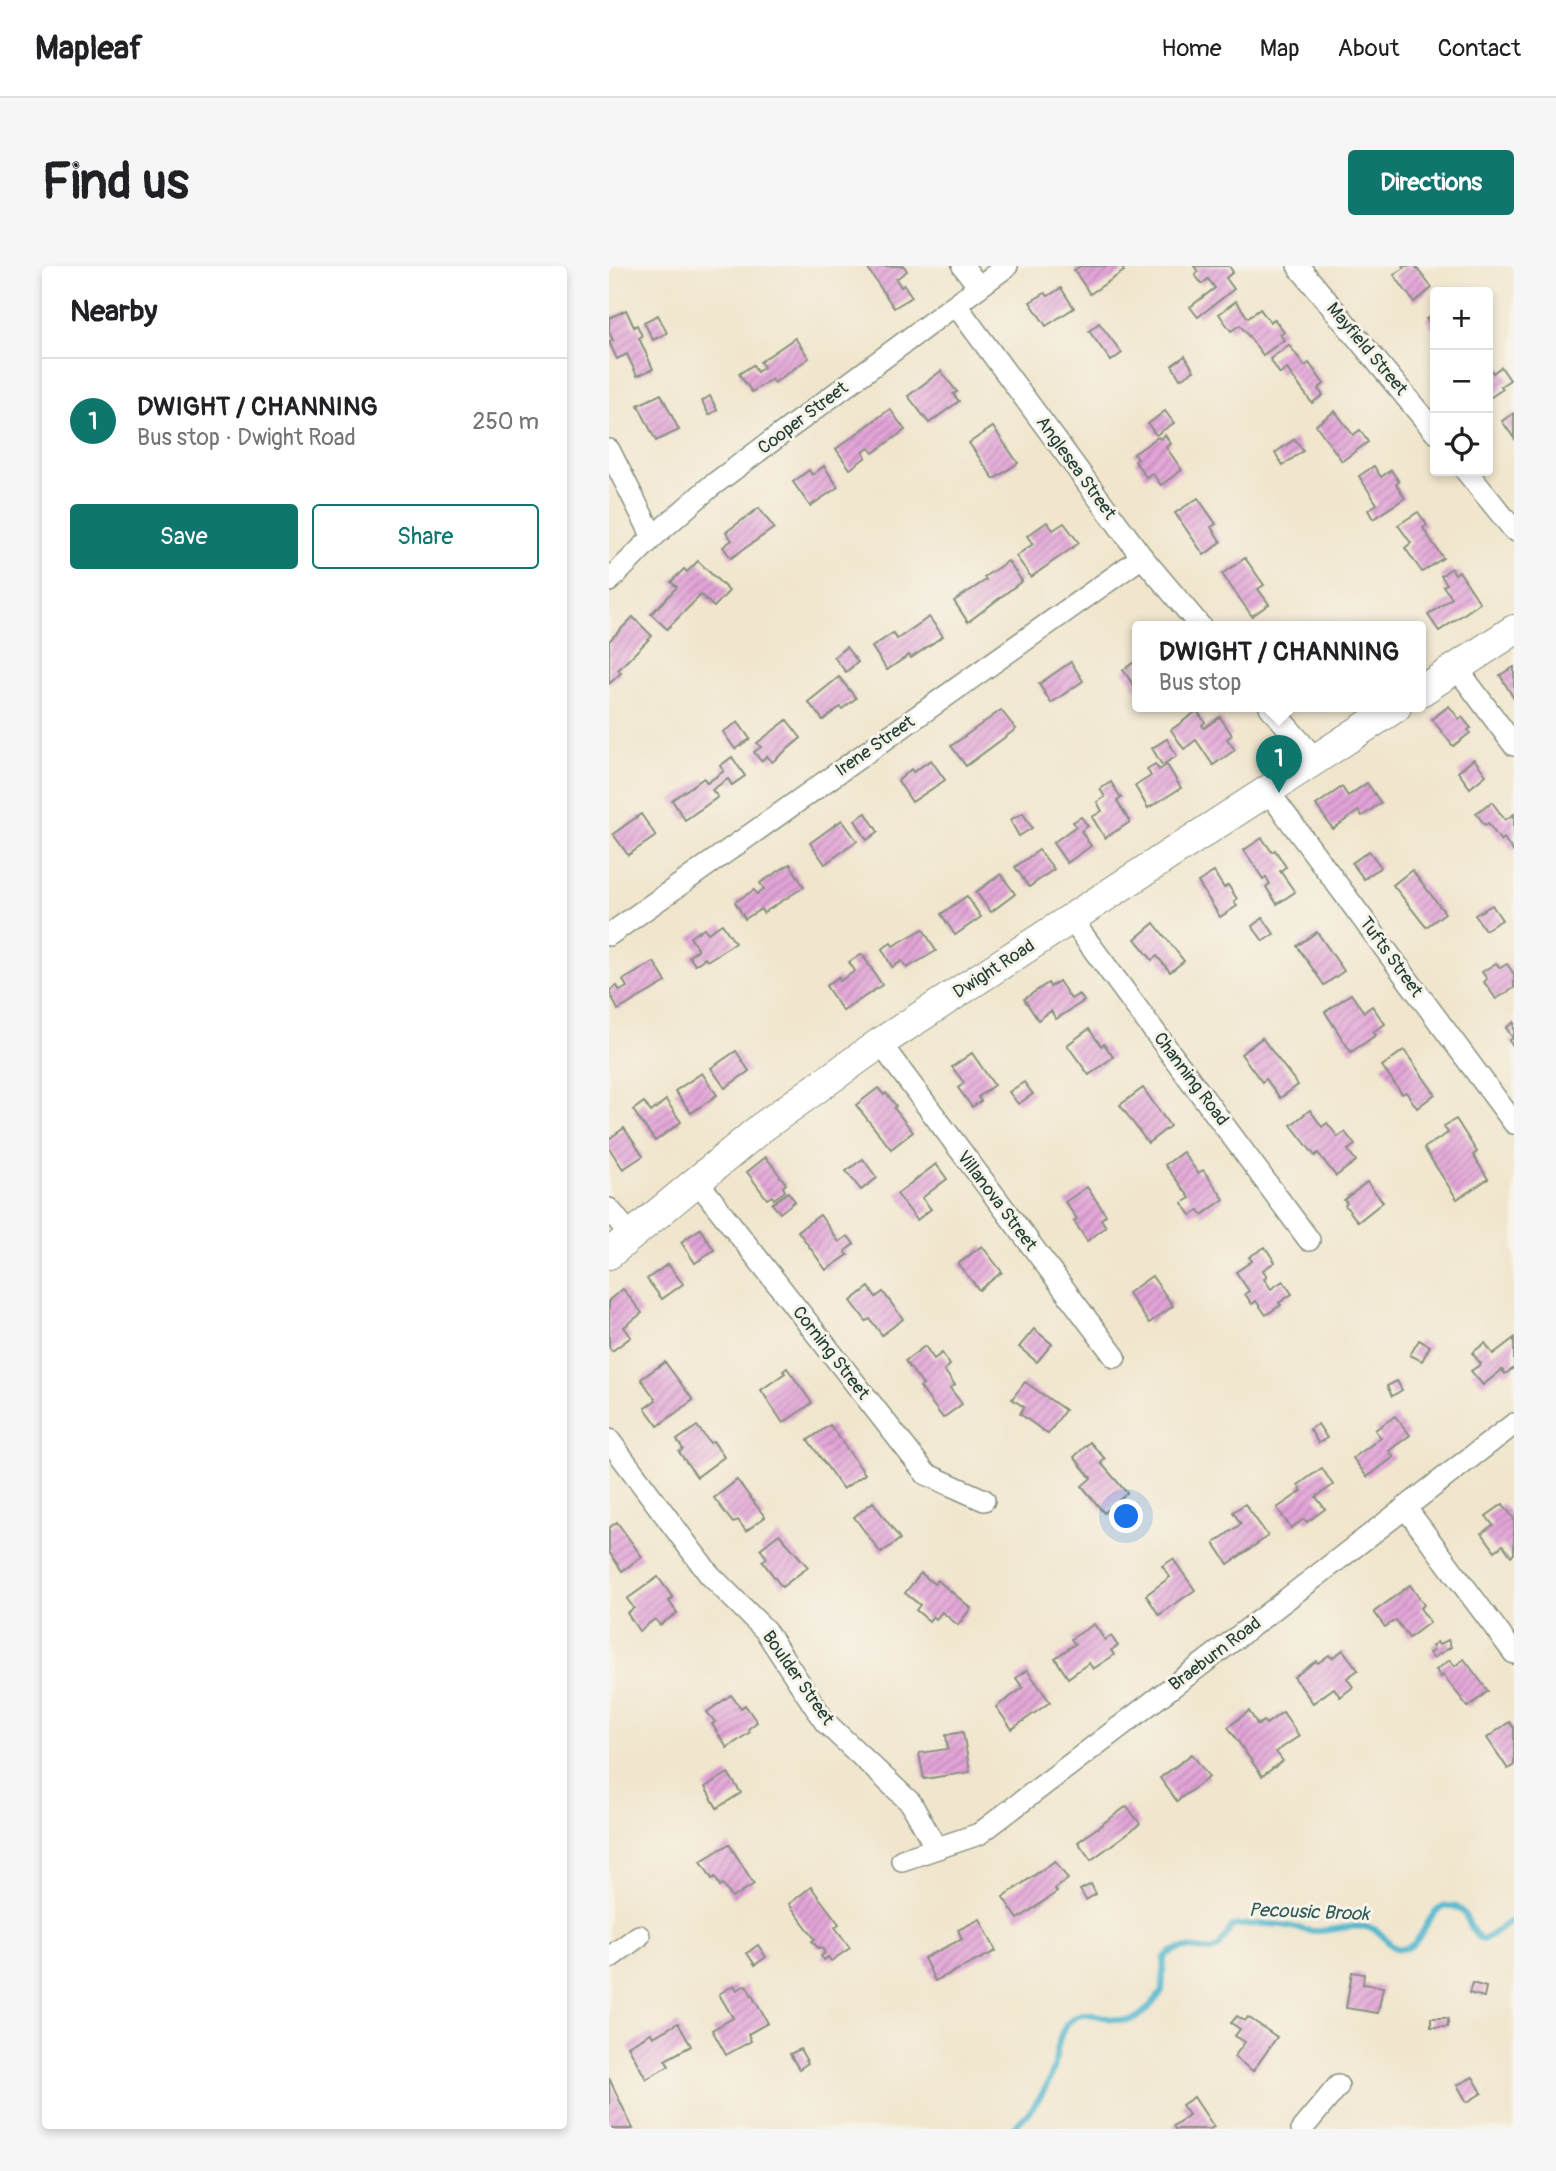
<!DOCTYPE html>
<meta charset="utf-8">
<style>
:root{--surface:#fff;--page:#f6f6f6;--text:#202124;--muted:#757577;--line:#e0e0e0;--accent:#0f766e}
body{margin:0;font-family:Pangolin,sans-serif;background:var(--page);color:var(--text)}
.controls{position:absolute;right:21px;top:21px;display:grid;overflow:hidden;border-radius:7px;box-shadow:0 4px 10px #0003}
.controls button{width:63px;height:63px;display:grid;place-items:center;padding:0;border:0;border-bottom:2px solid var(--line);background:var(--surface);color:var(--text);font:35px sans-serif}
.you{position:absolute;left:518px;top:1251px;width:24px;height:24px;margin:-18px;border:5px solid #fff;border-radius:50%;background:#1a73e8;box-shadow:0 0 0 10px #1a73e833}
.badge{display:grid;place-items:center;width:46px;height:46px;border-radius:50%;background:var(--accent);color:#fff;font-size:23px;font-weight:700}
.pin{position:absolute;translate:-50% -58px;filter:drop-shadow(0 2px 4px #0008)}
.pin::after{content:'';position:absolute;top:37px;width:24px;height:21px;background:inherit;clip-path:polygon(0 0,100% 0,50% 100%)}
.popup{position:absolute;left:523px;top:355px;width:294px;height:91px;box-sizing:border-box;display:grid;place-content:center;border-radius:7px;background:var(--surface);filter:drop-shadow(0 2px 5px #0005);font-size:23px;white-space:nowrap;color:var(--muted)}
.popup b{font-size:26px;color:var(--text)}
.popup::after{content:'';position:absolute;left:50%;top:100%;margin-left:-14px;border:14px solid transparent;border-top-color:var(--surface)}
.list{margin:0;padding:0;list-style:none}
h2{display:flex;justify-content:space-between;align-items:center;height:91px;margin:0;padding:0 28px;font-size:30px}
h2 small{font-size:23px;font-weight:400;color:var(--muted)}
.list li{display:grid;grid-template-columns:46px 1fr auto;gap:21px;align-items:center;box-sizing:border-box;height:126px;padding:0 28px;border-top:2px solid var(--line)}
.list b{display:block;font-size:26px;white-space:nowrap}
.list p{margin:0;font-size:23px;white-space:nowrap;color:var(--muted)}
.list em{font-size:23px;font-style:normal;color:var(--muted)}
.actions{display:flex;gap:14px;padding:21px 28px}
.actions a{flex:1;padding:16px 0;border:2px solid var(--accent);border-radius:7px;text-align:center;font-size:24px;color:var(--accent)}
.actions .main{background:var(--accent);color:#fff}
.icon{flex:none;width:38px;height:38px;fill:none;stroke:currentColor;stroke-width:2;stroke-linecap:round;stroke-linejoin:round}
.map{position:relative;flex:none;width:905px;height:1863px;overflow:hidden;border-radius:7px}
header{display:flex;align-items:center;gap:42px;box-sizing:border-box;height:98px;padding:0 35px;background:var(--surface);border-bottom:2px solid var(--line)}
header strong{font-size:33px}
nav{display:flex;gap:38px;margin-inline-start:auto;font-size:24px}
.intro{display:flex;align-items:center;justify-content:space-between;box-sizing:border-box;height:168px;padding:0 42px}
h1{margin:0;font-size:49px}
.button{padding:18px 32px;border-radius:7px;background:var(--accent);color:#fff;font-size:24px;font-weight:700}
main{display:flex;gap:42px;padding:0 42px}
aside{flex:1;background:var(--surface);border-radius:7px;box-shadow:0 4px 10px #0003}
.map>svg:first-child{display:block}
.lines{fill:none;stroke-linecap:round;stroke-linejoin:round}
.stream{stroke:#4fb6cd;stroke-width:6}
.building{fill:url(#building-hatch)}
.minor-casing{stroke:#889280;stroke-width:24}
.secondary-casing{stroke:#889280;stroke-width:32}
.minor{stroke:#fff;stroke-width:21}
.secondary{stroke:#fff;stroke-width:30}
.labels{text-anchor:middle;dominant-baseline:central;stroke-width:6;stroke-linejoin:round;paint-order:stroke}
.street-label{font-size:18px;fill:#1f3d34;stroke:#f7f3e8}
.water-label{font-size:19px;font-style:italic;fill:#2b5b5a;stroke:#f7f3e8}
</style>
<header>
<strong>Mapleaf</strong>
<nav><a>Home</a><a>Map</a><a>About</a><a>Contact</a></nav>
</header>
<div class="intro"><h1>Find us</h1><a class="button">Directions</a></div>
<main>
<aside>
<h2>Nearby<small></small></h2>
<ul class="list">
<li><span class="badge">1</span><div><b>DWIGHT / CHANNING</b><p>Bus stop · Dwight Road</p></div><em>250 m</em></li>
</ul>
<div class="actions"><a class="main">Save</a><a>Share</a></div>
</aside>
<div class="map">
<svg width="905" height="1863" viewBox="0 0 905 1863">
<defs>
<pattern id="building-hatch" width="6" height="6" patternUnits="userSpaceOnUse" patternTransform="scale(1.75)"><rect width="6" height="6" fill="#e3a4d8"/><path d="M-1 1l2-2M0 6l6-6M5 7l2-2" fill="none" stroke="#b787b0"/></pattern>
</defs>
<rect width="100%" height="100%" fill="#f7f3e8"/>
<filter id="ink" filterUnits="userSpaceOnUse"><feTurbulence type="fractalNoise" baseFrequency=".0143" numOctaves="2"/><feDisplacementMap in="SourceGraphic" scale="14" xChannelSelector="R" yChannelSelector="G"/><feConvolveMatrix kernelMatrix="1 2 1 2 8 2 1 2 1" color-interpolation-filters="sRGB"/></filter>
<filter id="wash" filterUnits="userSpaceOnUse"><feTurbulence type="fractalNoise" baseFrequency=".00686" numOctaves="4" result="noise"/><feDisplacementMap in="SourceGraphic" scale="28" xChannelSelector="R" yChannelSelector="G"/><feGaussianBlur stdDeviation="1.57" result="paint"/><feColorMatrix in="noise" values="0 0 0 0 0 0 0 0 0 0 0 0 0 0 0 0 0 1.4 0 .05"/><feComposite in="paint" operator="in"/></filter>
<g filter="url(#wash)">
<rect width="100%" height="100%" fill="#f1e6cd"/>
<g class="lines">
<path class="stream" d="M402,1863C420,1849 438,1825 445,1802C448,1789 449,1766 460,1756C478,1738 500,1758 521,1754C533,1751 546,1735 553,1725L555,1692C569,1677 585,1683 602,1685L610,1681L623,1660C639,1658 656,1657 672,1659C682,1660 693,1664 703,1665C723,1666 744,1657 762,1662C775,1665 779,1683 791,1683C817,1683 815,1639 842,1640C861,1641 859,1668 873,1674C885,1669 893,1659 905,1653"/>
</g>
<g id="blocks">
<g class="building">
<polygon points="257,0 295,0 298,5 287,13 292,21 295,19 303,31 285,42"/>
<polygon points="472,0 512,0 515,5 481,28 465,4"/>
<polygon points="585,0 620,0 624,6 617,12 625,23 589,51 581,41 606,22 599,13 593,18 586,9 589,6"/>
<polygon points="794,0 806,0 823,22 805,36 785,9 795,2"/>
<polygon points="452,22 465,42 437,60 421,36 436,27 439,30"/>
<polygon points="627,35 639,52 651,43 661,56 665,53 675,66 671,69 675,74 654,89 631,59 622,65 610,48"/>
<polygon points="17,44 25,61 28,59 33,70 30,72 44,103 28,110 18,88 8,93 0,76 4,74 0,66 0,52"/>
<polygon points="826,47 826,66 817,53"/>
<polygon points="49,49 58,67 44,74 35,56"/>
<polygon points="490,57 513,87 502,95 480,65"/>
<polygon points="186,72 200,92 165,117 162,113 143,126 130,108 144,99 148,106 155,101 151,96"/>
<polygon points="680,79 696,100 700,97 715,118 709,123 714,129 703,137 678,103 671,108 661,93"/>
<polygon points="576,90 585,105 571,113 563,99"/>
<polygon points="879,100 884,107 892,101 901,114 892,120 894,123 879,133"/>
<polygon points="332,105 348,126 344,128 350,135 320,157 299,130"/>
<polygon points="52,128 70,164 47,175 29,139"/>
<polygon points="101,130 108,144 100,149 93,135"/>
<polygon points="281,143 296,164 264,187 260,182 254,186 257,191 241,203 227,183"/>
<polygon points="556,145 565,157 547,169 539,158"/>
<polygon points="726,145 744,169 751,164 759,176 733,195 707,159"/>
<polygon points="905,147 905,172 893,155"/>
<polygon points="384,161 409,197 385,213 360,177"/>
<polygon points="556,169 562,178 557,181 573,204 552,219 543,207 537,211 526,195 529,193 525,188 549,171 551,173"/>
<polygon points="686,173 694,185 674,199 666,187"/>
<polygon points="215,200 229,221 201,240 184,216 200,204 203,209"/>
<polygon points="765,200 772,211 782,204 790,216 787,218 796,232 764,253 759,244 768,238 750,210"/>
<polygon points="589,232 607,258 602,261 612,276 595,289 566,247"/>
<polygon points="150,242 165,262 122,292 114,281 123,274 117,266"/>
<polygon points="809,246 818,259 814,262 834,292 813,306 796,282 802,277 789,259"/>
<polygon points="438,256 444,264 455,257 470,277 422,311 407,290 424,278 418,270"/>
<polygon points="636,292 655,319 649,323 660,338 643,350 613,308"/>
<polygon points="89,295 120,325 105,341 92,329 58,363 42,348 68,321 62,316 75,303 78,306"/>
<polygon points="399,295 413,315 359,356 345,335 377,314 375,311"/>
<polygon points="842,302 846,308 850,305 871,337 830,365 819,349 843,332 834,320 838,318 832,310"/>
<polygon points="24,351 43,370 9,404 12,407 0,418 0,375"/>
<polygon points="320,351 334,370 302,392 300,389 278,404 263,381 284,367 288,373"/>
<polygon points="237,381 249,396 237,406 225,391"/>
<polygon points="528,394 528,424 514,404"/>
<polygon points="462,396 474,415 442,437 430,418"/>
<polygon points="905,401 905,433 891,409"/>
<polygon points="230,411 247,432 233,443 231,441 214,454 199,436"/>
<polygon points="840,440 850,453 853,451 862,462 859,464 861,467 844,480 823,453"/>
<polygon points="392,444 407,463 357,500 342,480"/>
<polygon points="588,445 596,456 593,459 595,462 611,451 623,469 618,473 626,484 604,499 587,474 575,483 562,464"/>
<polygon points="178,454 192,472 163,496 158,490 152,495 145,486 152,481 148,477"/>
<polygon points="129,456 141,473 126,483 114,466"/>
<polygon points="558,473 568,490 553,499 543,482"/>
<polygon points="123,491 136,510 123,519 119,513 103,524 109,531 76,554 63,534 95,512 98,517 115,505 111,500"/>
<polygon points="865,493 877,509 861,522 849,506"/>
<polygon points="322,494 336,514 303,536 289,515 302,503 304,506"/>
<polygon points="546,498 550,504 558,499 572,522 539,542 526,520 542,510 538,503"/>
<polygon points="502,516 512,532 508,535 521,556 496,572 483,551 493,545 488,536 496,531 491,523"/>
<polygon points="758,517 772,537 753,550 749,545 724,563 707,539 733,521 739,530"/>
<polygon points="883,536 896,554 905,548 905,587 895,572 892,575 879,557 876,559 867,547"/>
<polygon points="257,547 269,566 258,574 246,554"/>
<polygon points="414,547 423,562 410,570 401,554"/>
<polygon points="32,548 47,570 19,589 4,568"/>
<polygon points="472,551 479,560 472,565 482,580 458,597 444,577 467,560 464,556"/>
<polygon points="233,554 248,575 216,598 201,577"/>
<polygon points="653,572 663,586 666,584 677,601 671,605 686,626 668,638 657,621 661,618 657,611 654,613 635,584"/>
<polygon points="430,584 445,603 420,621 406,601"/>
<polygon points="760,585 772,601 755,613 743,597"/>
<polygon points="181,598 195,621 154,647 152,643 136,653 126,636 145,624 148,628 155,623 151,617"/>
<polygon points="803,604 836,647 817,661 784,619"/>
<polygon points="605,606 615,622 619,619 628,633 625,635 628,640 611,651 589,616"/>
<polygon points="392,608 406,628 382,646 367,626"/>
<polygon points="358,630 372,651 346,669 332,648"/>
<polygon points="883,639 893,654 876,664 866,649"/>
<polygon points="654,652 665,668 654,675 643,660"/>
<polygon points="545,657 575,695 561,706 548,690 543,694 526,673"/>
<polygon points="113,658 126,677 98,695 96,692 86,699 80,690 89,684 81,671 95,662 99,667"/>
<polygon points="314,663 327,685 298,702 293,695 283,701 273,683 282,677 284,680"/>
<polygon points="708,666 735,705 715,719 688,680"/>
<polygon points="253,688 273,719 234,745 217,720 229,711 231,715 246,705 240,696"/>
<polygon points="45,696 57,716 9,744 0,725 8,720 11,725 18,721 14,714"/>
<polygon points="887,697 891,702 898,698 905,708 905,722 887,733 875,716 878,713 873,706"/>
<polygon points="450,715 462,733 470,728 475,735 447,753 442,745 429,754 415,733 439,717 441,721"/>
<polygon points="742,728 755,746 763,740 776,758 764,766 767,769 742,786 716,746"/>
<polygon points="905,756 905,781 900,775 904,772 897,762"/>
<polygon points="480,763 492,780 495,778 504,791 480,809 458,779"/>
<polygon points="653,772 689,819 671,832 657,813 653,816 632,788"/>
<polygon points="795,784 826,828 808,842 797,826 793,828 773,800"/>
<polygon points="127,785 140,805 116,822 102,802"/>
<polygon points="363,787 385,819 369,831 372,835 363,841 349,822 355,817 343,801"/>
<polygon points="93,807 108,829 82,847 66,825"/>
<polygon points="415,816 424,828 409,838 400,826"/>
<polygon points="269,822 275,829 277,827 287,840 285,842 304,866 282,883 247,839"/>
<polygon points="534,822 561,860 539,877 511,839"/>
<polygon points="57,834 72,856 46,875 24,844 35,836 42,846"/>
<polygon points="701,844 713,861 718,857 729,871 736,866 746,879 739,884 747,895 727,910 709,887 706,890 682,859"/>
<polygon points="847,853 868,886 864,889 879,913 848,933 815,882 839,867 835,860"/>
<polygon points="15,862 34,890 14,903 0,882 0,873"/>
<polygon points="574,886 589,907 594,904 615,933 593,949 590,944 582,949 573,937 581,932 556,899"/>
<polygon points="157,891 177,918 174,921 176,925 165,933 163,930 158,933 138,906"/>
<polygon points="254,893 268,912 252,924 237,905"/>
<polygon points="327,898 338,913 313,932 322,943 308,954 288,928"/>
<polygon points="758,916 774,936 749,956 736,939 738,937 735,934"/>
<polygon points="478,921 497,949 492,953 497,961 478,975 465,955 468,953 456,936"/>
<polygon points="179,926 186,935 171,947 163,938"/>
<polygon points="211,949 230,976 239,970 245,978 236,985 239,989 217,1004 189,965"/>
<polygon points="91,963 105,984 86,997 72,976"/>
<polygon points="373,980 393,1006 370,1024 349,998"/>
<polygon points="656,981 666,996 654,1004 658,1011 655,1013 662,1023 674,1015 683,1028 670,1037 672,1039 657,1049 647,1035 643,1038 636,1028 640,1025 627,1006 643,995 640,991"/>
<polygon points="59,998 74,1018 53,1033 38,1013"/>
<polygon points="543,1010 564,1040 540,1057 519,1027"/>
<polygon points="260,1021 267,1031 274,1026 294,1053 273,1069 261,1053 257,1055 242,1035"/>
<polygon points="14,1023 33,1047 15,1061 22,1071 3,1085 0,1081 0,1034"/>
<polygon points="425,1063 443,1078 428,1096 410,1081"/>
<polygon points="905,1072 905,1102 896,1108 893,1104 874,1119 862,1105 872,1098 863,1087 876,1077 884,1088"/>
<polygon points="810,1074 821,1080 813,1095 801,1089"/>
<polygon points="316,1080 325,1093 333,1087 341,1099 335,1104 346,1119 341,1122 353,1138 334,1152 311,1121 314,1119 296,1095"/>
<polygon points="56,1096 84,1134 49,1160 36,1142 47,1134 32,1113"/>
<polygon points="178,1102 203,1137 174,1157 152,1124 176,1107 174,1105"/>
<polygon points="788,1115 793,1124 783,1130 778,1120"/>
<polygon points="416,1116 456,1144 439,1168 411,1148 415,1141 403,1133"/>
<polygon points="786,1150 801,1169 780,1185 785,1191 758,1211 744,1192 772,1172 766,1164"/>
<polygon points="709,1158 718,1172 709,1177 701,1163"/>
<polygon points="221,1159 256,1208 234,1223 199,1174"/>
<polygon points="88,1160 101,1177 104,1175 115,1191 88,1211 70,1186 74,1183 68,1174"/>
<polygon points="481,1176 496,1193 492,1197 518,1227 495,1247 473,1220 482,1212 465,1191"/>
<polygon points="713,1202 724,1219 707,1231 716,1243 698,1256 695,1253 682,1262 668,1242 693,1225 689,1219"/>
<polygon points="128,1214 156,1251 137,1265 129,1254 124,1257 105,1232"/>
<polygon points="264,1236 291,1273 272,1287 245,1251"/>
<polygon points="636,1238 659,1270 619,1298 605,1277 632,1258 624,1246"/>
<polygon points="894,1238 905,1253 905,1288 902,1290 894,1279 886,1285 873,1267 884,1259 877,1250"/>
<polygon points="8,1256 33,1291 13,1305 0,1286 0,1262"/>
<polygon points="170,1268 199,1301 173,1321 153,1295 158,1292 151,1283"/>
<polygon points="564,1293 586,1324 550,1349 537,1329 561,1311 553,1300"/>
<polygon points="312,1307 325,1318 328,1314 362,1342 349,1359 333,1346 327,1353 324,1350 320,1355 307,1344 311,1339 296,1327"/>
<polygon points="49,1311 64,1332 60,1335 68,1347 51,1359 46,1353 30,1365 18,1347 25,1342 18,1333"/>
<polygon points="801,1319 815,1339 811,1342 821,1356 800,1372 787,1354 776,1361 765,1346"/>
<polygon points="485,1358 496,1374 502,1370 509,1380 502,1384 505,1389 484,1403 480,1397 459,1412 446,1392 466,1378 462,1373"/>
<polygon points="839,1374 842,1381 824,1392 820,1387 825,1384 823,1380 828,1376 830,1379"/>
<polygon points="734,1384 749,1404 738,1412 744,1421 731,1431 725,1422 704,1437 685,1411 707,1395 709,1397 720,1389 723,1392"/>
<polygon points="855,1393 879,1425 859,1441 834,1409 832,1411 827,1404 841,1394 846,1400"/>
<polygon points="418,1404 441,1436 403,1463 387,1441 414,1422 407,1412"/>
<polygon points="122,1429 132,1442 136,1439 148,1456 139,1463 141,1466 118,1482 103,1458 106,1456 98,1446"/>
<polygon points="640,1445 649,1459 655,1455 657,1458 674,1446 690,1470 667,1486 674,1495 653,1510 619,1461"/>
<polygon points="900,1456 905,1462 905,1499 899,1503 878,1472"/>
<polygon points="354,1466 361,1506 315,1513 310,1487 339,1483 337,1469"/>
<polygon points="583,1488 600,1511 568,1535 551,1512"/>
<polygon points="119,1507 132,1527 108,1542 96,1521"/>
<polygon points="518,1540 531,1558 482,1594 469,1576"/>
<polygon points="120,1578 145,1618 123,1632 114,1618 111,1620 106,1611 103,1613 92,1595"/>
<polygon points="446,1595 459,1613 446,1623 448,1626 409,1653 394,1631"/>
<polygon points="482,1618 487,1628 477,1634 471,1624"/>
<polygon points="202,1621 230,1658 226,1661 241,1682 222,1695 219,1691 215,1694 212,1690 216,1687 212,1681 209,1682 203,1675 206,1673 180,1638"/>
<polygon points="371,1653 387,1685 326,1715 315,1692 353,1673 349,1664"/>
<polygon points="149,1679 157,1691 146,1699 138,1687"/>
<polygon points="743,1706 755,1708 754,1718 774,1721 769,1747 737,1742"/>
<polygon points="863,1717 877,1721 875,1731 860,1727"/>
<polygon points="125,1719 128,1724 137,1719 159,1757 139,1768 142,1775 117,1789 103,1764 124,1752 110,1728"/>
<polygon points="628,1750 636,1755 639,1751 668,1771 644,1805 625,1791 636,1776 626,1770 631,1763 622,1757"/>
<rect x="822" y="1752" width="17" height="9"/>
<polygon points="69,1757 82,1780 56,1794 60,1800 37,1813 19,1780 42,1767 44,1771"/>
<polygon points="191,1783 199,1797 190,1803 181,1788"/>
<polygon points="864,1811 873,1827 858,1836 848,1819"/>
<polygon points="0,1812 24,1863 0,1863"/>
<polygon points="585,1831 605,1861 601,1863 566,1863 564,1860 580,1849 573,1839"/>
</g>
</g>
</g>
<g filter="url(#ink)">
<use href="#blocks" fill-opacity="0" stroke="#889280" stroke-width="2"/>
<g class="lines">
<defs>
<g id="minor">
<polyline points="354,0 370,21"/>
<polyline points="689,0 826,166"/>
<polyline points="347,39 533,291 592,361"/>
<polyline points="0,184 44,271"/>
<polyline points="857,205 905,264"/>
<polyline points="0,315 44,271 101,221 398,0"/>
<polyline points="847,401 905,479"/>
<polyline points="661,441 707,494"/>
<polyline points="659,525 905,857"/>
<polyline points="462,653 700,974"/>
<polyline points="0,669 533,291"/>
<polyline points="271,777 506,1091"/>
<polyline points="88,915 317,1208 375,1234"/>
<polyline points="0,943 22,970"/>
<polyline points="0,1174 100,1308 156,1364 216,1456 302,1537 327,1582"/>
<polyline points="796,1241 905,1387"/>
<polyline points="293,1594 370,1568 609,1386 905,1158"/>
<polyline points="0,1692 30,1670"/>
<polyline points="693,1863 729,1820"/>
</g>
<g id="secondary">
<polyline points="812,425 905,364"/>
<polyline points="0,988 152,862 271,777 787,441"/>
</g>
</defs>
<use href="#minor" class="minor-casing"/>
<use href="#secondary" class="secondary-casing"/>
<use href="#minor" class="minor"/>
<use href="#secondary" class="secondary"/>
</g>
</g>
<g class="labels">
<g class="street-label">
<text transform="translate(758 83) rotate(50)">Mayfield Street</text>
<text transform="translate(194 152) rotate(-37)">Cooper Street</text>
<text transform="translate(467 202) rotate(54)">Anglesea Street</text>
<text transform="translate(266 480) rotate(-35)">Irene Street</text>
<text transform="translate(782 691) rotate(54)">Tufts Street</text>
<text transform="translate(385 703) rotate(-33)">Dwight Road</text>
<text transform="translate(582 813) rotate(53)">Channing Road</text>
<text transform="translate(388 935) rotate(53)">Villanova Street</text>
<text transform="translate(222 1087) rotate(52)">Corning Street</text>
<text transform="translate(606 1388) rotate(-37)">Braeburn Road</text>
<text transform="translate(189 1412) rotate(55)">Boulder Street</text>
</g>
<g class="water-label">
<text transform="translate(700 1646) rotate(2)">Pecousic Brook</text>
</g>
</g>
</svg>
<div class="controls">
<button>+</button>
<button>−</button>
<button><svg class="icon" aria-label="locate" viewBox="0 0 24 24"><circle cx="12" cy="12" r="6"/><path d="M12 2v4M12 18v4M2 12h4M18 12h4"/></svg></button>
</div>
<div class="you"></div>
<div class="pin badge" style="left:670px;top:527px">1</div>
<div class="popup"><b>DWIGHT / CHANNING</b>Bus stop</div>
</div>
</main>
